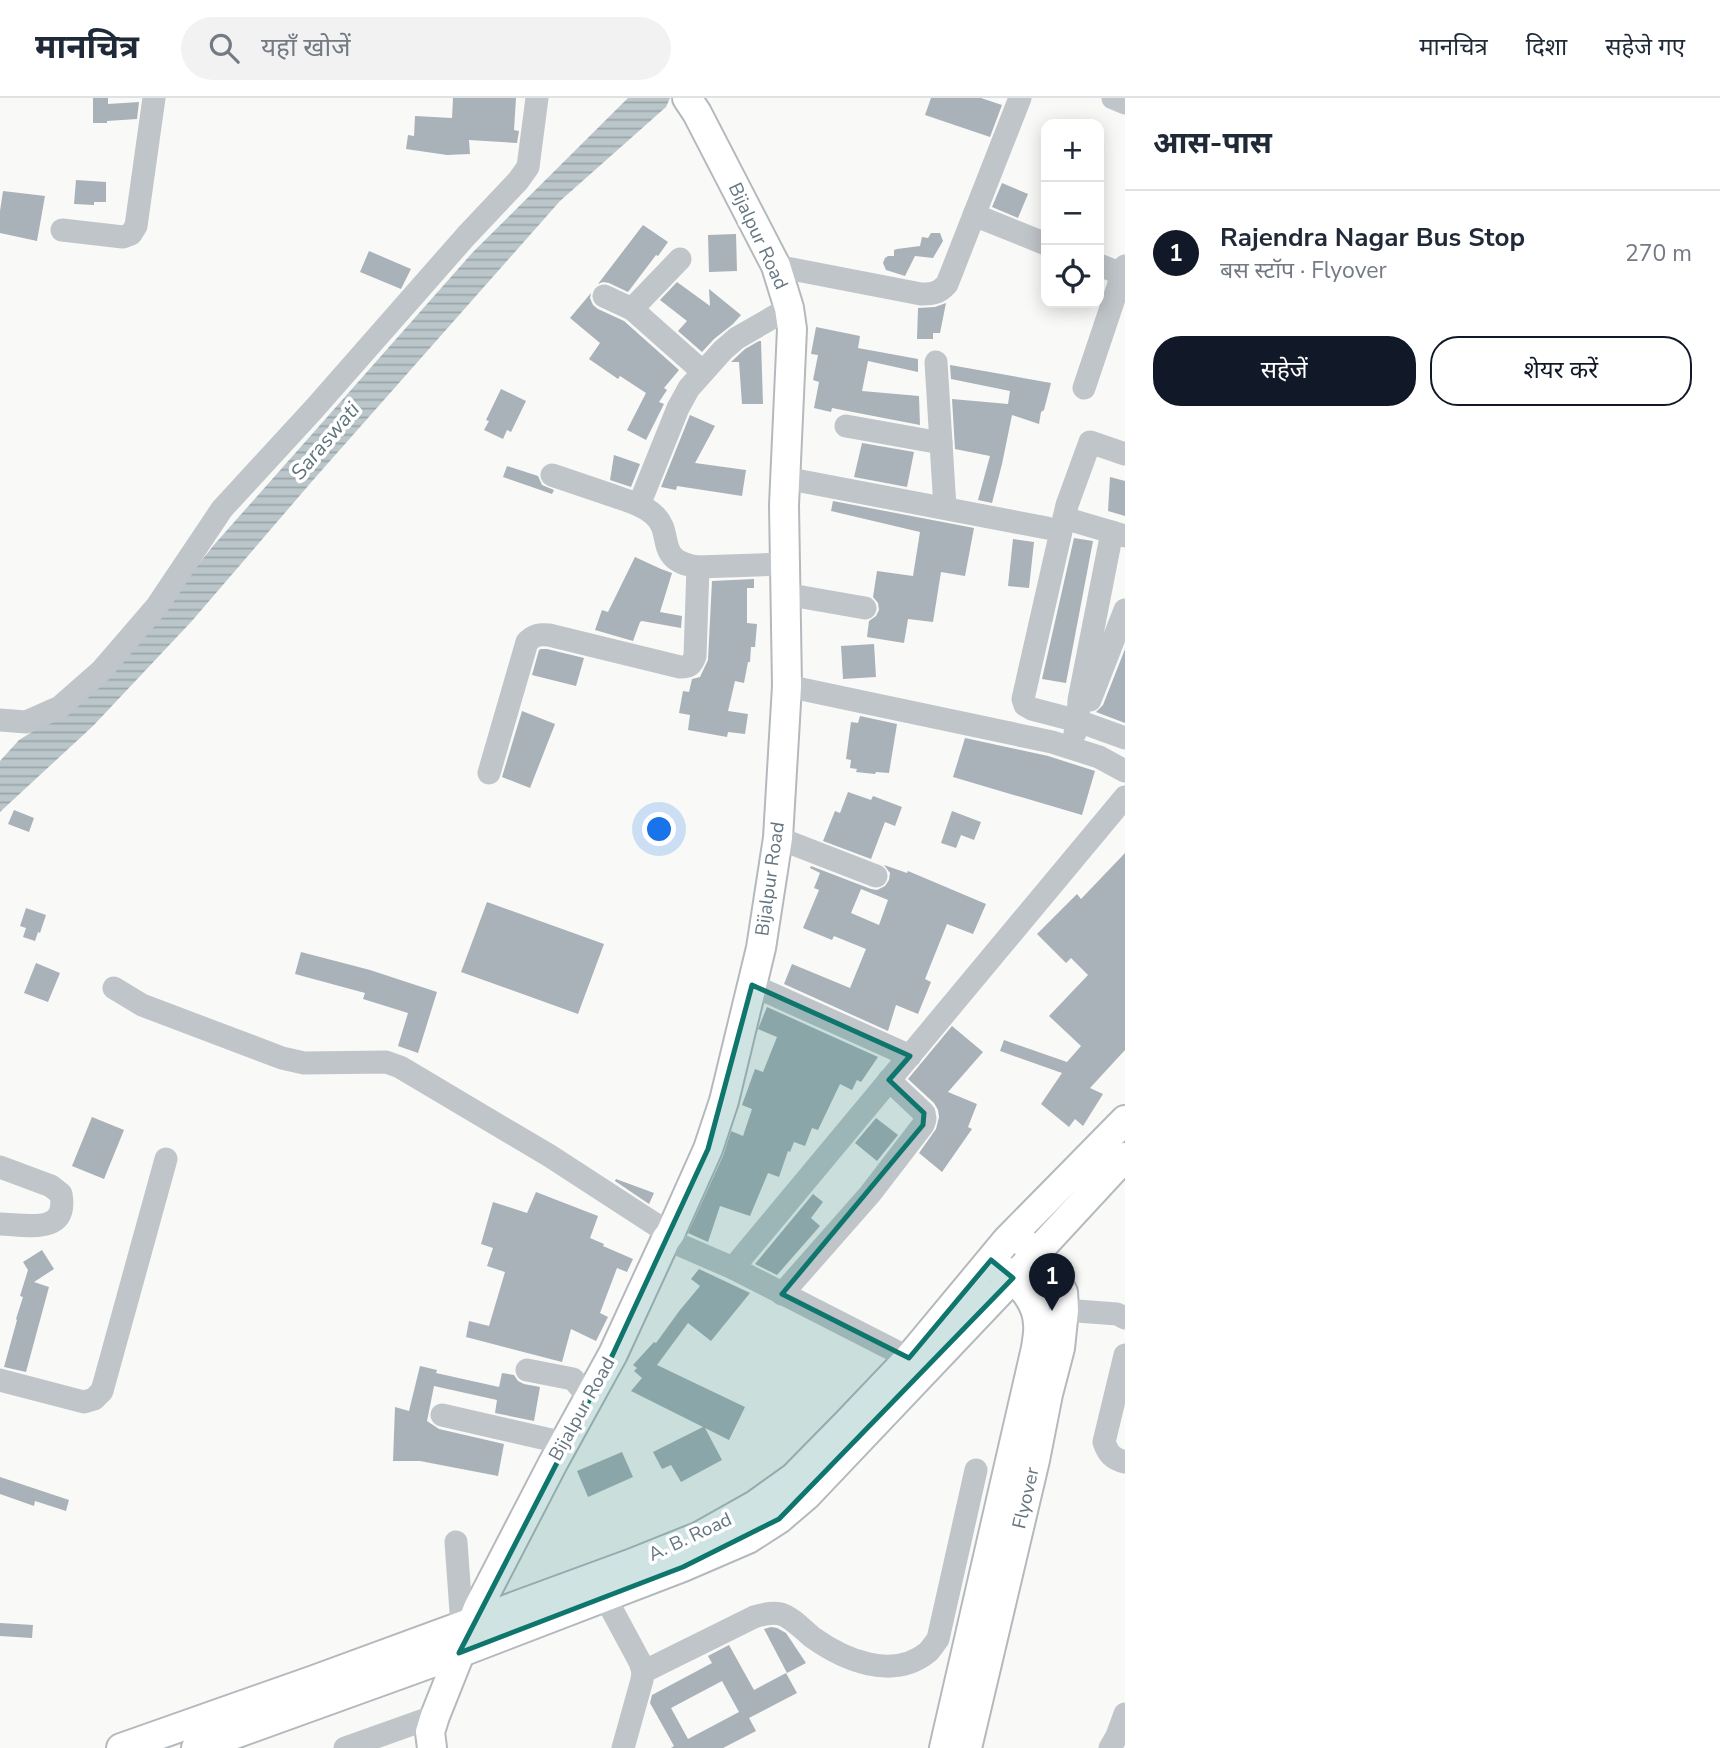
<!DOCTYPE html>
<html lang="hi">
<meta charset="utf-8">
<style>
:root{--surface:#fff;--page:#f2f2f3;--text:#1f2937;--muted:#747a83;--line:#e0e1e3;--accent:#111827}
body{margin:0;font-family:"Nunito Sans","Noto Sans Devanagari",sans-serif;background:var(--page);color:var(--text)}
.controls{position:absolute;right:21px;top:21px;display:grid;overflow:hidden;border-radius:14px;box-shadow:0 4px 18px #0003}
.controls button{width:63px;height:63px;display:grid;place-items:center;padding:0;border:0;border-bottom:2px solid var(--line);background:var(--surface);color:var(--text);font:35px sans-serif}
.you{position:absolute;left:660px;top:732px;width:24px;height:24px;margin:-18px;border:5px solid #fff;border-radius:50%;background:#1a73e8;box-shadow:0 0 0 10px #1a73e833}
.badge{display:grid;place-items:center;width:46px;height:46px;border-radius:50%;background:var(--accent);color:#fff;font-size:23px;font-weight:700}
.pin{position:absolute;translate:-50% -58px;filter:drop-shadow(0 2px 4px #0008)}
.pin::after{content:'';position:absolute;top:37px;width:24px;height:21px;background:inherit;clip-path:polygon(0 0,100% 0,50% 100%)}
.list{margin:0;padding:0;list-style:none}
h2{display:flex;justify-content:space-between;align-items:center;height:91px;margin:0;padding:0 28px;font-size:30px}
h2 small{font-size:23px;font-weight:400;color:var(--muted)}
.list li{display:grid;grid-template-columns:46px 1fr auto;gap:21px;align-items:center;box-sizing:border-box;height:126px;padding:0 28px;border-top:2px solid var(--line)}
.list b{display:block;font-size:26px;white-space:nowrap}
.list p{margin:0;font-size:23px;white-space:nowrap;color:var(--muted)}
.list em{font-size:23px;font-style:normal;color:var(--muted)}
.actions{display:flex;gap:14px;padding:21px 28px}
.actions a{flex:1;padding:16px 0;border:2px solid var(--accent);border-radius:28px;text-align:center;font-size:24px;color:var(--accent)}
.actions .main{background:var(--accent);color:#fff}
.icon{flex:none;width:38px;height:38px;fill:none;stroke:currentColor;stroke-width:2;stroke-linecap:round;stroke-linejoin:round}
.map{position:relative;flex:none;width:1125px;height:1650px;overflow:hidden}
header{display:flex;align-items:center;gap:42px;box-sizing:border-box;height:98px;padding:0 35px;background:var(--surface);border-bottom:2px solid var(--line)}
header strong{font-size:33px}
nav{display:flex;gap:38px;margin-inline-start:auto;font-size:24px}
.search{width:490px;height:63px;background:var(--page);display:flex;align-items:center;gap:18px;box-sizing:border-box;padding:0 24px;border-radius:38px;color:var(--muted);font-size:26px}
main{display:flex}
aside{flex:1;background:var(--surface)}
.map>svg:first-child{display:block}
.water{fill:url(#water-rules)}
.building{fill:#a9b2b8;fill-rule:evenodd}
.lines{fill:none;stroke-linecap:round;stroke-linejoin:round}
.major-casing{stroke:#b4b9bd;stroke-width:32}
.minor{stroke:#c0c5c9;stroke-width:23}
.major{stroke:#fff;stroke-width:28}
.marked{fill:#0f766e;fill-opacity:0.2;stroke:#0f766e;stroke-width:5;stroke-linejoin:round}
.labels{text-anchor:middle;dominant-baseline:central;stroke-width:7;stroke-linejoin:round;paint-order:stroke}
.street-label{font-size:19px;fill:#657681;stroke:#fff}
.water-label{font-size:21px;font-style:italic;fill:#60757b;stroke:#fff}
</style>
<header>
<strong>मानचित्र</strong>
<div class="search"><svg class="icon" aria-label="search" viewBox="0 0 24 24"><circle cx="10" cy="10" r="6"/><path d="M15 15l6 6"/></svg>यहाँ खोजें</div>
<nav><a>मानचित्र</a><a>दिशा</a><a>सहेजे गए</a></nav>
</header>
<main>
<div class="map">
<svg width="1125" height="1650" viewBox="0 0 1125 1650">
<defs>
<pattern id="water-rules" width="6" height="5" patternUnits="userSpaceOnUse" patternTransform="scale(1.75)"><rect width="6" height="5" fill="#bac6ca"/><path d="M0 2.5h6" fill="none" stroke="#9ba5a9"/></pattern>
</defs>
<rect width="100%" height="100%" fill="#f9f9f7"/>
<polygon class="water" points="628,0 670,0 666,9 560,103 314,381 191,524 93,628 0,714 0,663 19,642 72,609 117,569 213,448 473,154"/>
<g class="building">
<polygon points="93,0 108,0 108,6 139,4 137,21 107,23 107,25 93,25"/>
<polygon points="453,0 516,0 514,32 519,33 517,45 469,42 470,56 447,57 406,51 408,37 414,38 415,18 452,20"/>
<polygon points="931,0 981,0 1002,7 990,39 925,17"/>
<polygon points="76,82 106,84 106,104 94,104 94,107 74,106"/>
<polygon points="1002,85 1028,96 1018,120 992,109"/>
<polygon points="3,93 45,98 37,143 0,135 0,113"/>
<polygon points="643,127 668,144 658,158 656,157 628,194 609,185 603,184 598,186"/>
<polygon points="931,135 940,135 943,143 933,160 915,158 905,178 886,172 883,165 885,160 888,158 894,158 894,152 897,151 920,148 922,139 928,140"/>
<polygon points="736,136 737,173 709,174 708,137"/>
<polygon points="369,153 411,171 401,191 360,174"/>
<polygon points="677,184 710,208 709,191 741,217 733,226 714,241 702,254 678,233 687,223 660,202"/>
<polygon points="591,195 590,200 593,207 598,211 624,223 679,272 664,290 667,292 659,304 664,306 646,342 627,332 646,295 620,278 618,281 589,261 600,245 570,220"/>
<polygon points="946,205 940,235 933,235 933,241 917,241 918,210 935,209"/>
<polygon points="816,229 860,238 858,250 918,261 918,274 868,263 862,293 919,298 920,327 832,310 831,314 814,310 819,284 813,282 818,257 811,256"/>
<polygon points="759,243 761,243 763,306 742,306 739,264 731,264 745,251"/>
<polygon points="950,267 1051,285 1044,312 1041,314 1039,326 1012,317 1002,366 992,405 978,402 990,358 955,351 952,301 1008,306 1010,293 951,281"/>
<polygon points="501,291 526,303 511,334 507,332 503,341 484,332 489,323 486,322"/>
<polygon points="690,317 715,328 695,365 746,372 742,398 677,388 676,392 661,389"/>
<polygon points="862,345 914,354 907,389 854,379"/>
<polygon points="614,357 640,366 631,389 610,382"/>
<polygon points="507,368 538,378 542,387 554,392 552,396 503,379"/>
<polygon points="1110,379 1125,383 1125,418 1108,413"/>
<polygon points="833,403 974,430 965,478 941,474 933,524 908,521 904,545 867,539 869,523 876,518 879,512 878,505 873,499 877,473 913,478 920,434 831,413"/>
<polygon points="1074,440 1093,443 1066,585 1042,581"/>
<polygon points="1013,441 1034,444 1029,490 1008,488"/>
<polygon points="635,459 661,471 672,475 660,514 682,518 681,530 642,523 640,524 633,543 595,532 602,512 608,514"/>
<polygon points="754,481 754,490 747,490 747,525 757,526 755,549 751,549 750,564 748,564 744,585 735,583 728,613 748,616 745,636 728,634 727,639 688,632 690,617 679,615 683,593 689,594 692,581 700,579 708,562 712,483"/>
<polygon points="874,546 876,579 843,581 841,548"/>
<polygon points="541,551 547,551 584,560 576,588 532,577 539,552"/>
<polygon points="1125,551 1125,625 1096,614 1103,607"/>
<polygon points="522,613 555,626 530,690 502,679"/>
<polygon points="860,618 897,626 889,675 876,674 875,676 856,674 857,671 850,670 851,662 846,661 851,624 858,625"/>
<polygon points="965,640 1048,658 1095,673 1082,717 953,679"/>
<polygon points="848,694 871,702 873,698 902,709 895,728 885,724 871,761 823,743 835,713 840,715"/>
<polygon points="14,712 34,720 29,734 8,726"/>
<polygon points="952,713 981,724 974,742 961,737 956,750 941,745"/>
<polygon points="1125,755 1125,952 1090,990 1103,996 1083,1028 1075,1021 1069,1029 1041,1006 1062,975 1000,953 1004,942 1067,964 1081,948 1049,918 1088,877 1071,860 1066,865 1037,836 1077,796 1081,801"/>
<path d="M884,767L907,775L908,773L986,806L973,836L947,826L925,881L931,884L918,916L896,907L888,933L784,886L792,866L850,890L866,851L834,838L832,842L803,830L819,792L814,790L820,775L810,770L811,768L871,791L877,792L885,788L889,782L890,775ZM861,791L888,802L879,827L851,815Z"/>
<polygon points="487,804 604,846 578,916 461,874"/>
<polygon points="26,810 46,817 40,835 38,834 35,843 23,839 26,830 20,828"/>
<polygon points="301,854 370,872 437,894 418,955 398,948 408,915 363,901 365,895 295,876"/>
<polygon points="36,865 60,875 48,904 24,895"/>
<polygon points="767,909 878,959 861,984 857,982 852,992 840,986 818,1032 812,1030 805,1048 794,1044 790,1054 788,1053 779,1079 768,1075 750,1118 720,1108 708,1144 688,1135 723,1058 731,1033 743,1038 752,1011 742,1007 755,971 763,974 777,939 758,931"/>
<polygon points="952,928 983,954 948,994 977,1006 968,1029 972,1031 942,1074 919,1055 936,1031 939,1019 938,1012 934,1005 908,981"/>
<polygon points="92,1019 124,1032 104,1081 72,1068"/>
<polygon points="876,1020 898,1037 877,1063 855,1045"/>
<polygon points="616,1081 654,1095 649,1106 615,1083"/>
<polygon points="536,1094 598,1118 590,1140 604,1146 603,1148 633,1161 627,1174 617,1170 600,1215 608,1219 596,1243 571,1231 562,1264 466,1239 469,1223 489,1228 505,1174 487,1168 493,1150 481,1146 493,1104 527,1115"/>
<polygon points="813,1096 823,1104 811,1120 820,1128 777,1177 755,1166"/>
<polygon points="42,1152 54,1171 34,1184 49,1189 26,1274 4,1269 17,1222 16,1221 23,1199 20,1198 28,1172 23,1164"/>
<polygon points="699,1171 750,1195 711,1243 688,1225 657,1267 745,1309 729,1342 705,1330 722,1362 681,1384 671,1367 662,1371 653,1354 703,1329 631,1293 642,1280 634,1273 637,1270 633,1267 654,1244 656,1245 680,1212 700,1188 691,1181"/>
<polygon points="420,1268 437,1272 436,1275 499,1289 502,1275 514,1277 518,1283 524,1286 540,1289 534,1323 495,1315 497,1302 434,1288 427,1323 439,1331 504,1346 498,1378 420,1363 393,1363 395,1309 409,1313"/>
<polygon points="622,1354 633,1379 588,1399 577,1373"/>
<polygon points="0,1379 69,1402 66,1413 35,1403 34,1408 0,1396"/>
<polygon points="0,1525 33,1527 32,1540 0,1538"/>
<polygon points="771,1529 777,1530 786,1535 806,1565 787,1575 764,1531"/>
<path d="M729,1547L754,1592L786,1575L797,1595L749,1620L756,1633L723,1650H671L674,1648L650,1605L652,1597L712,1565L708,1558ZM722,1583L739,1614L688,1641L671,1610Z"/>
</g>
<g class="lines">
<defs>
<g id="major">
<polyline points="121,1650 314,1582 630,1466 700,1438 755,1407 794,1379 848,1324 909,1260 1007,1142 1125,1022"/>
<polyline points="196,1650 459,1555 683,1469 748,1441 779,1421 807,1397 1013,1180 1125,1059"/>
<polyline points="432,1650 430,1634 435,1618 478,1510 553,1365 613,1256 666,1141 670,1136 708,1051 724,1003 761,850 778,740 787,588 784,407 792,231 789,210 776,168 697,15 687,0"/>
<path d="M944,1650L1036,1250C1037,1242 1039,1234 1038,1226C1037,1202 1019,1185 1001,1170"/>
<polyline points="967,1650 1035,1362 1048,1296 1060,1250 1064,1212 1063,1194 1036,1155 1022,1143"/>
</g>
</defs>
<use href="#major" class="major-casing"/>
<g class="minor">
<polyline points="1113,0 1125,5"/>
<polyline points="974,117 1046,146"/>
<polyline points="62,132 123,139 131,136 136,128 154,0"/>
<polyline points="1099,167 1125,177"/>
<path d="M776,168L921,196C933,196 939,195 947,186L1020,0"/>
<polyline points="604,198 632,211 703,274"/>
<polyline points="632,211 680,161"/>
<polyline points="936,264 945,410"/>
<polyline points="1084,290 1125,168"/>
<polyline points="846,328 941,345"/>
<path d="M552,377C573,384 593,391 614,398C627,403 642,406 653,416C676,435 652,462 698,469L785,466"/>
<polyline points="785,380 1047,430"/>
<polyline points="639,407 678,310 689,290 723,252 737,240 789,210"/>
<polyline points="1064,420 1125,438"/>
<polyline points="785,496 865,510"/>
<polyline points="787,588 1052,644 1099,659 1125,673"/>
<polyline points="1090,602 1125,512"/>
<polyline points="0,622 26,624 60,609 101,573 157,508 222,411 314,311 466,138 518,83 528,69 537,0"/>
<polyline points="1078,623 1079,602 1112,434"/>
<polyline points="1078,623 1125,640"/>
<polyline points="1075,635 1078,623 1032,611 1025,607 1023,601 1067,407 1090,344 1125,356"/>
<path d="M489,675L527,544C534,537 539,536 549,537L680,569C689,569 692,567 695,558L698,469"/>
<polyline points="778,740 876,778"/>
<polyline points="752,887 910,958"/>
<polyline points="114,890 142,907 282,960 304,965 386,964 400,969 550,1058 670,1136"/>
<path d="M0,1069L51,1088L61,1096C68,1137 28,1127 0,1126"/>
<polyline points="666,1141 733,1170 909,1260"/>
<polyline points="733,1170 1125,699"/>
<polyline points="782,1196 870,1096 923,1027 925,1021 924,1015 889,982"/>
<polyline points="1064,1212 1117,1216 1125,1220"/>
<path d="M1125,1257L1104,1344C1108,1356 1113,1361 1125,1364"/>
<polyline points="527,1272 573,1281 581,1290 587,1303"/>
<polyline points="0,1282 84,1304 94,1301 102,1293 166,1061"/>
<polyline points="442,1317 564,1345"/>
<polyline points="456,1444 462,1528"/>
<polyline points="605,1499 640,1564 643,1574 642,1582 623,1650"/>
<path d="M643,1574L754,1519C763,1516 771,1514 781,1516C793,1520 802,1531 812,1539C844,1562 893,1583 928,1554C932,1550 935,1545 938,1541L976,1372"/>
<polyline points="345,1650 435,1618"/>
<polyline points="1110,1650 1117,1638 1125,1616"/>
</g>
<use href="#major" class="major"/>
</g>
<path class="marked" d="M752,887L910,958L889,982L924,1015L923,1027L782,1196L909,1260L991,1162L1013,1180L779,1421L683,1469L459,1555L613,1256L708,1051Z"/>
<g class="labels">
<g class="street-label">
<text transform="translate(758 138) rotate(65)">Bijalpur Road</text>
<text transform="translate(770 781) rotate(-82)">Bijalpur Road</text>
<text transform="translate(582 1311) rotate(-61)">Bijalpur Road</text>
<text transform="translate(1026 1400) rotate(-77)">Flyover</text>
<text transform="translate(690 1439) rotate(-25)">A. B. Road</text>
</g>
<g class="water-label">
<text transform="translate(325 343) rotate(-50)">Saraswati</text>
</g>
</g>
</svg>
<div class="controls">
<button>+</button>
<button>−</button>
<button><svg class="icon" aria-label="locate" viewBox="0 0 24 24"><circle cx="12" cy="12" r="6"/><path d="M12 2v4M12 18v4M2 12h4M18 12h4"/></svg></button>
</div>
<div class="you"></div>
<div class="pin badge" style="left:1052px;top:1213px">1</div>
</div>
<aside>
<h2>आस-पास<small></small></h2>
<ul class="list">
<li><span class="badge">1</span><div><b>Rajendra Nagar Bus Stop</b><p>बस स्टॉप · Flyover</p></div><em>270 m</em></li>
</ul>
<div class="actions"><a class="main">सहेजें</a><a>शेयर करें</a></div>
</aside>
</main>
